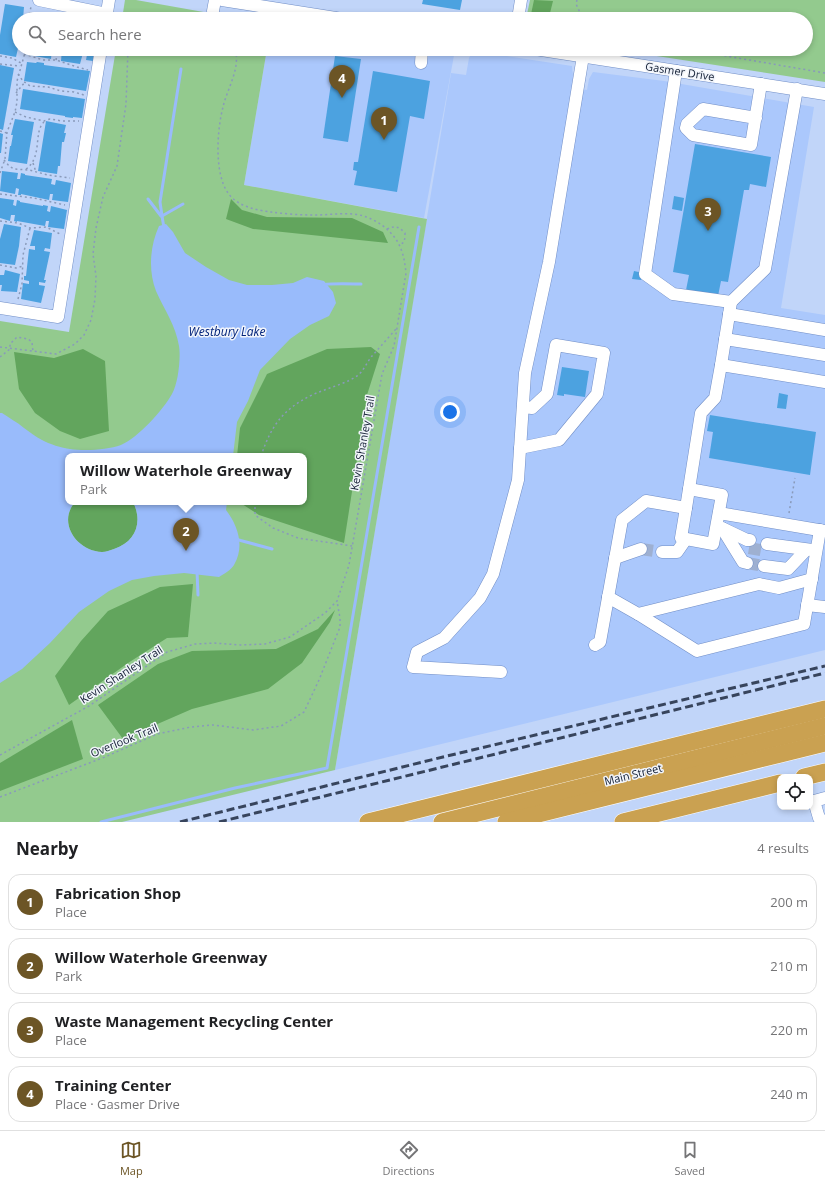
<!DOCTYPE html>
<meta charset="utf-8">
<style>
:root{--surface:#fff;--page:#f6f6f6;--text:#202124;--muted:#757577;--line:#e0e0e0;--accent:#6c5525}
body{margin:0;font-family:"Open Sans",sans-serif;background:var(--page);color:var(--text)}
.controls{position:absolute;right:12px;bottom:12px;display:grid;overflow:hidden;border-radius:8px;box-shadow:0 2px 6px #0003}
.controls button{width:36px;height:36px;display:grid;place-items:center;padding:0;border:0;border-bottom:1px solid var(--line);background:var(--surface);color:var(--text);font:20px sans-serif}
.you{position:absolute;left:450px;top:412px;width:14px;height:14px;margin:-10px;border:3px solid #fff;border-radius:50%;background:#1a73e8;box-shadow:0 0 0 6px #1a73e833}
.badge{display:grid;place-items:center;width:26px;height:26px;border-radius:50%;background:var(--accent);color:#fff;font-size:13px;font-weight:700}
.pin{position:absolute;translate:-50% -33px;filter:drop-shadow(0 1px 2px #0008)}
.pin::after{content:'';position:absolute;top:21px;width:14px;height:12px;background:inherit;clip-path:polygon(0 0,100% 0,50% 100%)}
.popup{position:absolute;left:65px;top:453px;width:242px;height:52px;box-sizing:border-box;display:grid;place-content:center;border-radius:8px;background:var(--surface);filter:drop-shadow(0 1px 3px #0005);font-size:13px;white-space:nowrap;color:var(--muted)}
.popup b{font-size:15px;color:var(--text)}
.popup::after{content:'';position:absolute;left:50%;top:100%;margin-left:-8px;border:8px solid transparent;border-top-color:var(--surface)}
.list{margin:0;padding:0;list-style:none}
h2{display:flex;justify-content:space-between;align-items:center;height:52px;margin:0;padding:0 16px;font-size:17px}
h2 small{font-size:13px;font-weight:400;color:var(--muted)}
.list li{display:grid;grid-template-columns:26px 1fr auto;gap:12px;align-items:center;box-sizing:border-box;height:56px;margin:0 8px 8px;padding:0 8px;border:1px solid var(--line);border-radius:12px}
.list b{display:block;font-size:15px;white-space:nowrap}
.list p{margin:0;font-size:13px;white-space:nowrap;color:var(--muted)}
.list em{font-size:13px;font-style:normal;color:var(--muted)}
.icon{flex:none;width:22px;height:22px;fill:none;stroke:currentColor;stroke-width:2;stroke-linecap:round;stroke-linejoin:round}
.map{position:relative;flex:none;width:825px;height:822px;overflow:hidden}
.search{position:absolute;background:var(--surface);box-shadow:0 2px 6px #0003;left:12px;right:12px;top:12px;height:44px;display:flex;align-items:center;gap:10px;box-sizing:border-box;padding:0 14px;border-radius:22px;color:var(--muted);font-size:15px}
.sheet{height:308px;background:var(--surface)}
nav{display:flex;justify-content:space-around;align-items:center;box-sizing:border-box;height:56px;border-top:1px solid var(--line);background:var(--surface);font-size:11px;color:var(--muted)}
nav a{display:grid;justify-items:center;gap:2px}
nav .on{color:var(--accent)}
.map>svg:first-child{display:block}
.built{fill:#abc8fc}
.green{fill:#93ca8e;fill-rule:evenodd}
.forest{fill:#62a55d}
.water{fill:#99bbfb}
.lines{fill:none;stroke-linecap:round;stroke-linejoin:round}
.stream{stroke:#99bbfb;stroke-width:3}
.building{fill:#4ca2e0}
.minor-tunnel{stroke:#9eb0d1;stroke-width:12;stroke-dasharray:12 6;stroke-linecap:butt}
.minor-casing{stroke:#718ec6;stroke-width:13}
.highway-casing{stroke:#fff;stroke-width:18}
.path{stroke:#899aba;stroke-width:1.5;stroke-dasharray:2 3;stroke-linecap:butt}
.minor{stroke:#fff;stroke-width:12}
.highway{stroke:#caa151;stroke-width:17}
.rail{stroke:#37445c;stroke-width:3;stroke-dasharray:8 4;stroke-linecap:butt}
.labels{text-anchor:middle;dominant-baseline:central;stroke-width:3;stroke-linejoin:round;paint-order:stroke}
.street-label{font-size:11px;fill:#121e33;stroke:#f2f5fb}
.water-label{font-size:12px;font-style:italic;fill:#00227a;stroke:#f2f5fb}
</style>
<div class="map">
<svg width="825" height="822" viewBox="0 0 825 822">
<rect width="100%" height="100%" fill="#c1d5f9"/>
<g class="built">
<polygon points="267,49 446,49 455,50 424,218 244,185"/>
<polygon points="473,51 572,66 573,76 572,87 587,90 589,79 593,72 664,81 814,107 781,308 825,315 825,650 335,770 451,73 466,75 469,58"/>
</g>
<g class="green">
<polygon points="125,0 136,0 243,19 122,19"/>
<polygon points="530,0 825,0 825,82 611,49 806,49 806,19 526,19"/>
<path d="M116,49H267L244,185L427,219L335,770L122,822H0V321L69,332ZM68,456H304V502H68Z"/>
</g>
<g class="forest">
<polygon points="534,0 553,1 550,13 558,19 530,19"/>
<polygon points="231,199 242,210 267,217 352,218 383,232 388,243 253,229 226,219"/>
<polygon points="371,347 380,354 367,395 344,543 259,515 239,502 304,502 304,456 237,456 240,428 267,374 327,349"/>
<polygon points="83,349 105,361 109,431 80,439 60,431 35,413 19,389 14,352 54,358"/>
<path d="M75,502H133C143,522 136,542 114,549C110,550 106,552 102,552C77,551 57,523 75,502Z"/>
<polygon points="193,584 188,637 167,638 128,663 69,705 55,676 81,641 108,611 160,587"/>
<polygon points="335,610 330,622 302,663 268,689 192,709 123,739 98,705 158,664 192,651 276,649 318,629"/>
<polygon points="72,720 83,759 0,791 0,763"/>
</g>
<path class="water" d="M166,224L173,232L185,253L206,267L229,280L247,285H272L293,283L307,277L324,281L333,292L336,303L329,316L310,325L290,339L260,370L248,401L237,422L233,456H68V502H75C57,523 77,551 102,552C106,552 110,550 114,549C136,542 143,522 133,502H227L226,510C238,526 245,546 234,565C231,570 224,574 219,577L184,573L154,576L132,580L109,591L79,612L50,643L22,669L0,683V413H2C9,418 17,422 24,428C30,432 36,437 42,440C49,444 62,448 70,449C85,451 107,450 121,445C139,437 163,410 172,394C178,384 181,358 179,346C176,326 164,309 156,291C148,270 150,246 159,226Z"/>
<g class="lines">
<g class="stream">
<polyline points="148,199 161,216"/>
<polyline points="162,216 160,202 181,69"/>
<polyline points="164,228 162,216 183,204"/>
<path d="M323,285C327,283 354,284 361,284"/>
<polyline points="235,539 272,549"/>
<polyline points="197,571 198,595"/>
<polyline points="101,822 235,788 327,768 419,227"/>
</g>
</g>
<g class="building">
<polygon points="423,0 462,0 460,10 422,4"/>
<polygon points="5,4 24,7 23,19 19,19 19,44 16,57 0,54 0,35"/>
<polygon points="30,49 52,49 51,59 29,55"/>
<polygon points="62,49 84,49 80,64 61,61"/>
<polygon points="88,49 95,49 93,61 86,60"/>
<polygon points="335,56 361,59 348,142 323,138"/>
<polygon points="27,62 36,63 37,62 44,63 44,65 90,71 86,91 24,81"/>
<polygon points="0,65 14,68 3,130 0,129"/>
<polygon points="373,71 430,81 424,119 410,116 397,192 354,185 357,171 353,170 354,162 358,162"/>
<polygon points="23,89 85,99 82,118 73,117 73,118 65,117 65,116 20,109"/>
<polygon points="15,119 34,122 27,164 8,161 10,146 11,146 13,135 11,135"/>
<polygon points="46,121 66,125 64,133 66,133 64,142 62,142 60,166 58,166 57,174 38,171"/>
<polygon points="0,133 3,134 1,153 0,153"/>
<polygon points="695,144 771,157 766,187 750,184 749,190 744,190 728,282 721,281 718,296 686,290 689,275 673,272"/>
<polygon points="2,171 18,173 17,179 20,179 21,173 25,174 25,175 52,179 51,184 55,185 56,180 71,183 68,202 52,200 53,194 50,194 49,200 21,194 21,195 18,195 19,189 16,188 15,194 0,191"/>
<polygon points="674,196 684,198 682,211 672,209"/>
<polygon points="0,198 14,200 13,205 16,206 17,200 20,201 20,202 43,206 43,205 48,206 47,211 50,212 51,206 67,210 64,229 48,227 49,221 46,221 45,226 17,221 17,222 14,221 15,215 11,215 10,221 0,218"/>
<polygon points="4,224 21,227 19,246 15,265 0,263 0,239"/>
<polygon points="34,230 52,233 50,249 45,248 44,251 50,252 44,280 46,280 45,283 39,282 39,285 45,286 41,303 21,299 23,283 29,284 29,281 24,280 24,276 26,276 29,249 35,250 35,246 30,246"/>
<polygon points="5,270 20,274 17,292 1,291 2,285 0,285 0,275 4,275"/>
<polygon points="634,271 643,273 641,280 632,279"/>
<polygon points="562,367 589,371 585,397 564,394 564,396 557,395"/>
<polygon points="779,393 788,395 786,409 777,408"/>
<polygon points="710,415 816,432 810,475 709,458 713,432 707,431"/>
</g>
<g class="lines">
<g class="minor-tunnel">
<polyline points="749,548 766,551"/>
<polyline points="641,549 662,552"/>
<polyline points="747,563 764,566"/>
</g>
<defs>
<g id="minor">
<polyline points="39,0 107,14"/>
<polyline points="222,0 342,19"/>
<polyline points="213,11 215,0"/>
<polyline points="106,19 109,0"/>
<polyline points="518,19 521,0"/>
<polyline points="535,49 825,94"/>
<polyline points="421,63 422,49"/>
<polyline points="676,71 645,274 673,294 731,302 765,269 797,89"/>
<polyline points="756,118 703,109 687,124 686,128 693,135 751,145 760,90 761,84"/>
<polyline points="731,302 721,365 825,382"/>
<polyline points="0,308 58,317 101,49"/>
<polyline points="729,314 825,330"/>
<polyline points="725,339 825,355"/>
<polyline points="520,448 559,440 597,394 604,353 556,345 547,394 532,408 523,407"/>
<polyline points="686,508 681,538 713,544 722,495 689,489"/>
<polyline points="719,513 825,531"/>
<polyline points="722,528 743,562 747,563"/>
<polyline points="722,528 747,540 750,540"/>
<polyline points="767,544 812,550"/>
<polyline points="662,552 677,552 686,539"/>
<polyline points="615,558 641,549"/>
<polyline points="764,566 788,569 806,550"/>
<polyline points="608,597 638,614 759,584 779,588 812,579"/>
<polyline points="807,605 825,607"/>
<polyline points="638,614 697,651 804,624 820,530"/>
<polyline points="595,645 600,642 622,520 646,501 686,508 701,413 715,398 721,365"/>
<polyline points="501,672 413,667 417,652 444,638 480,598 493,574 518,480 525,373 549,262 583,56"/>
<polyline points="825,798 814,801 819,818 825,822"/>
</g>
<g id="highway">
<polyline points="804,777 825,772"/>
<polyline points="368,822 825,709"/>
<polyline points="442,822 825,726"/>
<polyline points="506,822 825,743"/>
<polyline points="623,822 780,783"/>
</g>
</defs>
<use href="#minor" class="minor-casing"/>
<use href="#highway" class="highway-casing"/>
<g class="path">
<polyline points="577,0 576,4 583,19"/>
<polyline points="30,13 63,18"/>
<polyline points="28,19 31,7"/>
<polyline points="151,19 160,17 172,19"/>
<polyline points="685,49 825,73"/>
<polyline points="24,54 43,60 56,60 77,67 88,70"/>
<polyline points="0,56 12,58 21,63"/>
<polyline points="56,60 58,49"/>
<polyline points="0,64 20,66"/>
<polyline points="18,74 23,81 30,86 48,87 61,91 74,92 84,95"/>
<polyline points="16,93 25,82"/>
<polyline points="15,112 26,117 44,121 50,119 62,121 79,121"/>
<polyline points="0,131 7,133"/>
<polyline points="4,160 9,166 14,169 29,170 48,175 70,178"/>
<polyline points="33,163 36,172"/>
<path d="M26,169C43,157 33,132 44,122"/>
<polyline points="0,173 5,159 7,132 15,112 17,102 17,81 26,49"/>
<polyline points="0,194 34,198 65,205"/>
<polyline points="0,221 18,223 30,228 46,227 60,234"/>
<path d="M387,229C396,225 399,227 405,233C405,239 405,243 399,245"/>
<polyline points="0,265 16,268 23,266"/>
<polyline points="18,299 22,284 23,255 30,228"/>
<polyline points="0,347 56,354 75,344 84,335 91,320 95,299 96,276 93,254 96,228 103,197 117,166 126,104 128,49"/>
<polyline points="0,357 10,349 10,344 17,337 28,339 32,342 33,352"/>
<path d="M261,456C271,426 283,409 312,395C327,388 343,385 357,376C363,372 367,362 372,356C380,347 388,338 396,329"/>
<polyline points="255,502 255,515 273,528 298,538 352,546"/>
<polyline points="789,513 795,478"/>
<path d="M0,755L89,706L167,652L195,644L214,643L241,645L265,644L290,637L325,613L337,601L349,565L382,374L394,346L406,273C405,264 404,257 401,249C394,230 372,215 352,214C340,213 328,215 316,215C301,215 285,214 271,212C255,210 237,206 228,193C214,173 217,130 223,107C227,89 241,68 235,49"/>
<polyline points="0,797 105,757 157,734 191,727 213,725 253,730 281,726 304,712 319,680 340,627 340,618 337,601"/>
</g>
<use href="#minor" class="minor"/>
<use href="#highway" class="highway"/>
<g class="rail">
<polyline points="180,822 443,757 825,666"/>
<polyline points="219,822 825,673"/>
</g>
</g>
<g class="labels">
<g class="street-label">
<text transform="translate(680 71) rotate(9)">Gasmer Drive</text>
<text transform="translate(362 443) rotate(-80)">Kevin Shanley Trail</text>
<text transform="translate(121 674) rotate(-33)">Kevin Shanley Trail</text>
<text transform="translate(124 740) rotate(-22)">Overlook Trail</text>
<text transform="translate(633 774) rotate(-14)">Main Street</text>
</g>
<g class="water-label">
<text x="227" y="331">Westbury Lake</text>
</g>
</g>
</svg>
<div class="controls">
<button><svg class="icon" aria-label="locate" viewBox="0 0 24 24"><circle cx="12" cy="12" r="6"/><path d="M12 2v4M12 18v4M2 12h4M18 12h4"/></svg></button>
</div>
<div class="you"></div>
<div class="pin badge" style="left:384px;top:140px">1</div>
<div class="pin badge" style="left:186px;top:551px">2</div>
<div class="popup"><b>Willow Waterhole Greenway</b>Park</div>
<div class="pin badge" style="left:708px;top:231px">3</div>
<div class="pin badge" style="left:342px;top:98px">4</div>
<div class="search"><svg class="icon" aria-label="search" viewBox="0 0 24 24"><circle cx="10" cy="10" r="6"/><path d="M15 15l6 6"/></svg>Search here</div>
</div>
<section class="sheet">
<h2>Nearby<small>4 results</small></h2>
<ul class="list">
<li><span class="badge">1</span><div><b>Fabrication Shop</b><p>Place</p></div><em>200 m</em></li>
<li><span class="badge">2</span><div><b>Willow Waterhole Greenway</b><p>Park</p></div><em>210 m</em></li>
<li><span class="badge">3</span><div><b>Waste Management Recycling Center</b><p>Place</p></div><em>220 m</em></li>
<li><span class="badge">4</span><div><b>Training Center</b><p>Place · Gasmer Drive</p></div><em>240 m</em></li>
</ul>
</section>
<nav>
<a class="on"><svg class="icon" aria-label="map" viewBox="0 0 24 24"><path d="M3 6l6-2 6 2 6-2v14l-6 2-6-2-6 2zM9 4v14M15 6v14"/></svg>Map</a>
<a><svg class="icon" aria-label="directions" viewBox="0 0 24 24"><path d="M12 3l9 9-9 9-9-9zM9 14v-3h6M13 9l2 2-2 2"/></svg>Directions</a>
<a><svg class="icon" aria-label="saved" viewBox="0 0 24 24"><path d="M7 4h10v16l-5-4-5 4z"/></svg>Saved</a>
</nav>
